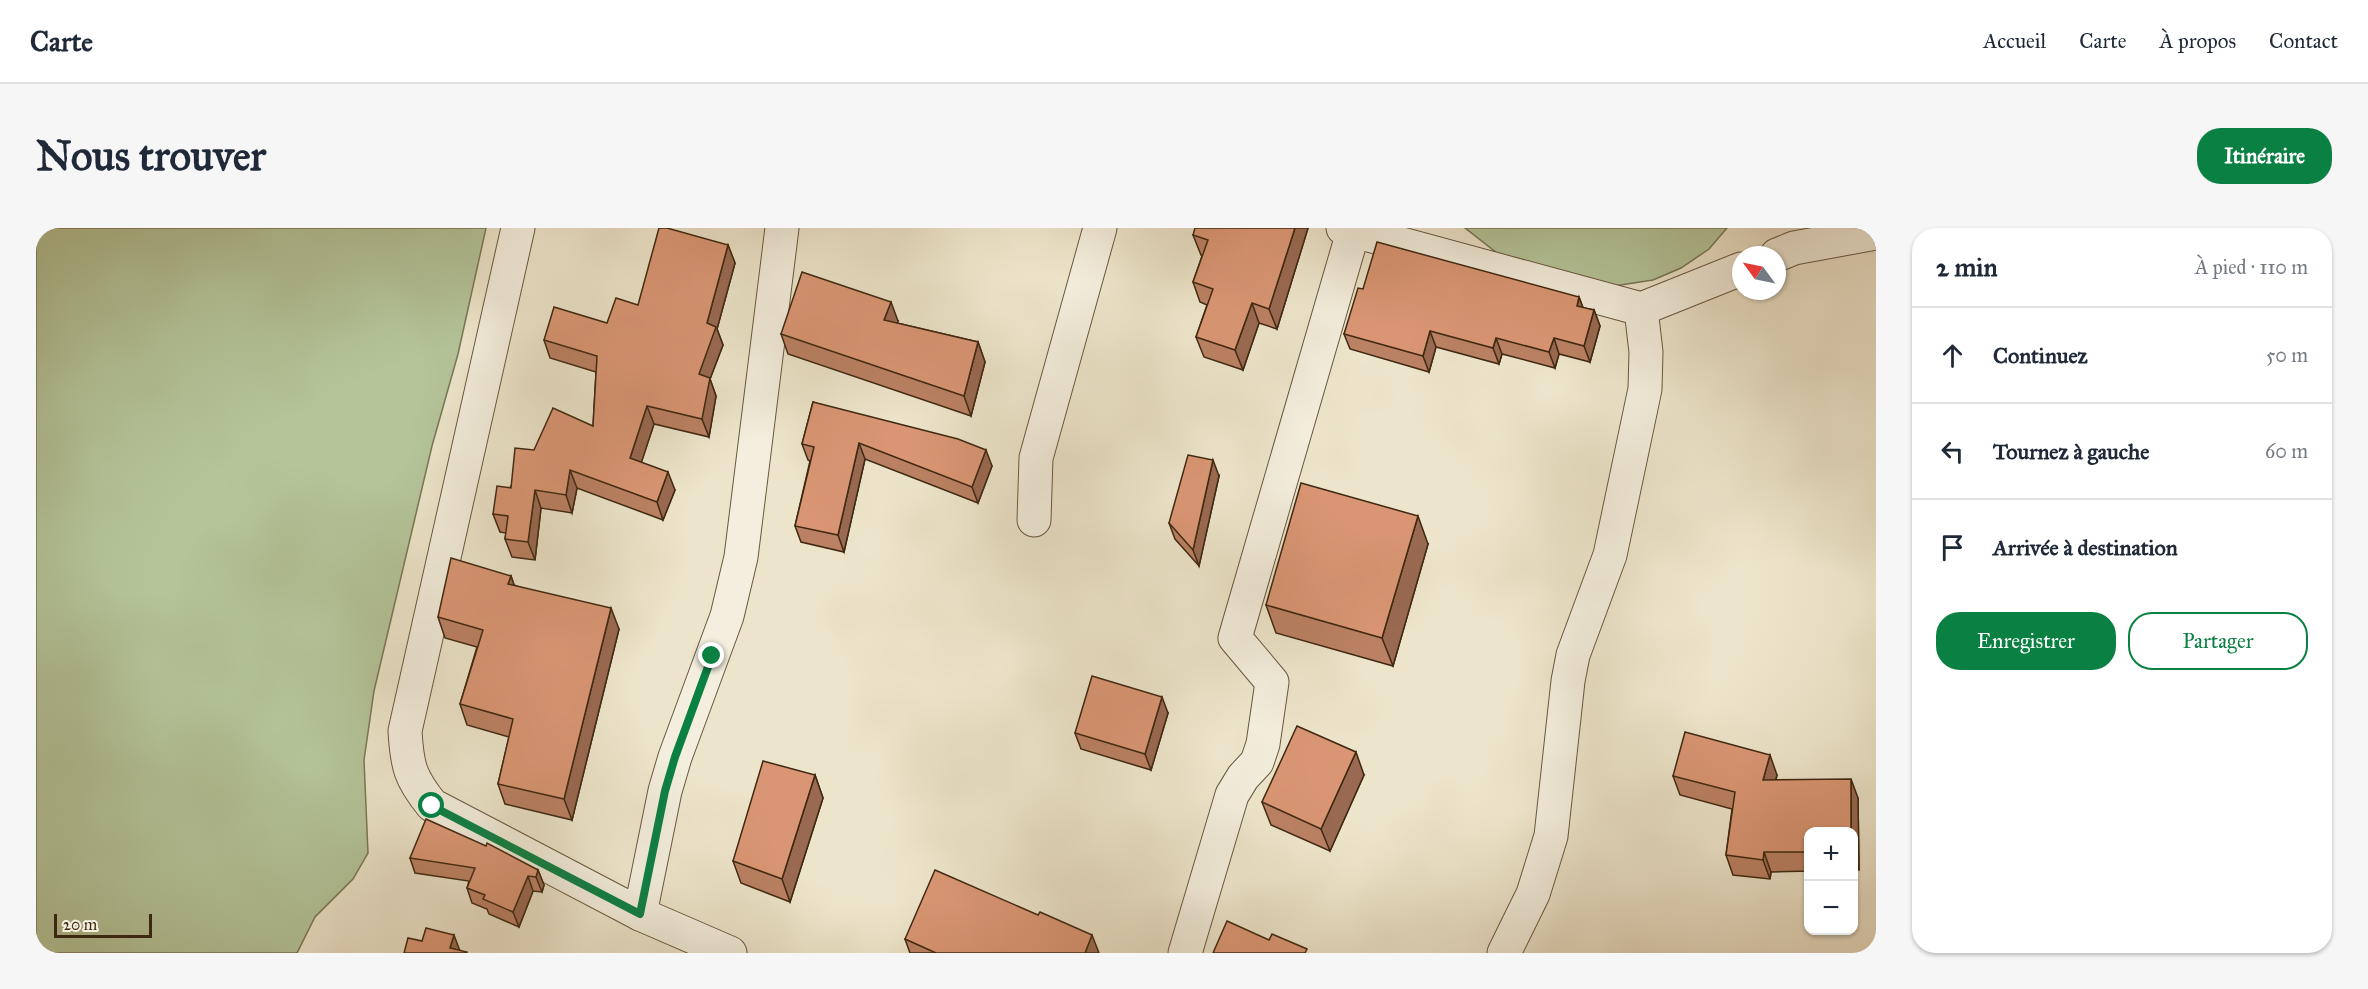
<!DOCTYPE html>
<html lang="fr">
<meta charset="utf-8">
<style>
:root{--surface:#fff;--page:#f6f6f7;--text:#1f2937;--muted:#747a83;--line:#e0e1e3;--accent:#0b8043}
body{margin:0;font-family:"IM FELL Great Primer",serif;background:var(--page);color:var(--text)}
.controls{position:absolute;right:18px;bottom:18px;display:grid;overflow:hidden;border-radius:12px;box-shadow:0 2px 4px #0004}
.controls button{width:54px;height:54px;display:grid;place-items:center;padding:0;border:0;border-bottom:2px solid var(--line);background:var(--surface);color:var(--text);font:30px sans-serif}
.compass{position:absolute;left:1696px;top:18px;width:54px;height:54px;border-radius:50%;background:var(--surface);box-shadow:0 2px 4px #0004;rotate:303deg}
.scale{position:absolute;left:18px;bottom:15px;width:98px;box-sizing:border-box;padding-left:6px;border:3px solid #3f2811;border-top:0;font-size:16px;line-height:21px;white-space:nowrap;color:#3f2811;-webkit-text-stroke:4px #f3eedd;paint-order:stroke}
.stop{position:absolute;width:18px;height:18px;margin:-14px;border:4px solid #0b8043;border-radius:50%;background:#fff}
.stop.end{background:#0b8043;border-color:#fff;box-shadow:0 2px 6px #0008}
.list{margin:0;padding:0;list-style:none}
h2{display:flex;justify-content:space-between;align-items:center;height:78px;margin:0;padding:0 24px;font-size:26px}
h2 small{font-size:20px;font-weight:400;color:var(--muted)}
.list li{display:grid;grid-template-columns:39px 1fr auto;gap:18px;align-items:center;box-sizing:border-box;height:96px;padding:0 24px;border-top:2px solid var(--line)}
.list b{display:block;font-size:22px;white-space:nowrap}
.list em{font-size:20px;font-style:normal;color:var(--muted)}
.actions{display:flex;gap:12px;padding:18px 24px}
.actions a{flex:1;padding:14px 0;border:2px solid var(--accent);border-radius:24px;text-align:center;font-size:21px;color:var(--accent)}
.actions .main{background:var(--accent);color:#fff}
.icon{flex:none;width:33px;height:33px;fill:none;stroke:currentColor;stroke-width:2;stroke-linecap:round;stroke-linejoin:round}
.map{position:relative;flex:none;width:1840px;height:725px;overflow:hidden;border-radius:24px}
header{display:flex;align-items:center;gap:36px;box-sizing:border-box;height:84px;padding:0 30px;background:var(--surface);border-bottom:2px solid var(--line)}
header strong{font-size:28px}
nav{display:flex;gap:33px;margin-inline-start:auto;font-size:21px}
.intro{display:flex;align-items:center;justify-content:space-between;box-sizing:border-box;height:144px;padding:0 36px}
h1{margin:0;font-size:42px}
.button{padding:15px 27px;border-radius:24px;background:var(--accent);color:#fff;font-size:21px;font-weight:700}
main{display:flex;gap:36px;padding:0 36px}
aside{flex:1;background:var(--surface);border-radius:24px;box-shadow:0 2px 4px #0004}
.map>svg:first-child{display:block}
.green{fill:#b4c59a;stroke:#7a7656;stroke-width:1.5}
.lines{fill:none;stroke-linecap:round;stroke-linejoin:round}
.street-casing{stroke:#6a5740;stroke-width:35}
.street{stroke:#f3eedd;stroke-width:33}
.wall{fill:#bb8164;stroke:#3f2811;stroke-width:1.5}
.shaded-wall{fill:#996951;stroke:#3f2811;stroke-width:1.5}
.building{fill:#da9674;stroke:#3f2811;stroke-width:1.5}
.route{stroke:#0b8043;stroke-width:8}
</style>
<header>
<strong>Carte</strong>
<nav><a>Accueil</a><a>Carte</a><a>À propos</a><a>Contact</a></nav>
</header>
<div class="intro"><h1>Nous trouver</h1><a class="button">Itinéraire</a></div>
<main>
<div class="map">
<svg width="1840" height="725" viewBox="0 0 1840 725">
<rect width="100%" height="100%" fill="#ede5cb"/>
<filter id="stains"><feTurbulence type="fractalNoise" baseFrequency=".00333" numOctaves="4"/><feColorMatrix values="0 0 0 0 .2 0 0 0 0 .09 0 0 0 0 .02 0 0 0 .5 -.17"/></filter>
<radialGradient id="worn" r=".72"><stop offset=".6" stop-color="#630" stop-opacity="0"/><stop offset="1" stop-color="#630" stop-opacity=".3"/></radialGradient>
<g class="green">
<polygon points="0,0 450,0 422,126 396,218 338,463 328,532 332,625 317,651 279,689 261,725 0,725"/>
<polygon points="1429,0 1691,0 1673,21 1645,40 1617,52 1578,58 1470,32"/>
</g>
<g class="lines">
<defs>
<g id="street">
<path d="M482,0L369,503C371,538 374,550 396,577L604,686L694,725"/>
<polyline points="1307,0 1605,81 1705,41"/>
<polyline points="1741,27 1758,20 1840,5"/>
<polyline points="998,292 1000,230 1064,0"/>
<polyline points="604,686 629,563 639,529 691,388 705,329 746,0"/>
<polyline points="1149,725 1196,567 1207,549 1221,534 1227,516 1236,454 1199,410 1317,4"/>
<polyline points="1468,725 1497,666 1515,608 1532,453 1537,427 1574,327 1609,161 1610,124 1605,81"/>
</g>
</defs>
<use href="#street" class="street-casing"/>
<use href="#street" class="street"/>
</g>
<g class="wall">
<polygon points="1272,0 1241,101 1223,95 1207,142 1168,129 1160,109 1171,77 1164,74 1157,54 1166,28 1165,27 1157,7"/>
<polygon points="692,17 699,35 681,101 687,117 674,151 680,168 673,209 618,196 605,234 639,262 627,292 541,260 536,285 505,280 499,332 476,329 469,311 470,305 464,304 457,286 498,222 557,198 560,144 514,130 508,112 571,95 602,77"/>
<polygon points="1327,61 1543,69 1547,80 1558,82 1564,98 1554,134 1523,126 1519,140 1466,126 1463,136 1400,119 1393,144 1314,121 1308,106"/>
<polygon points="862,93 861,95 942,114 949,134 935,188 752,126 745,106"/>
<polygon points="777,174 956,238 942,275 829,231 808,324 765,314 759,298 774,233 772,232 766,216"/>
<polygon points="1183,248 1163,338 1139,311 1133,295"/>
<polygon points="1392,316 1357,438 1240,405 1230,377"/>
<polygon points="475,348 478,357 583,401 536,592 469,576 462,556 473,509 431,497 424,476 441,419 409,410 402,389"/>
<polygon points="1132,485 1115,542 1045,521 1039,505"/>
<polygon points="779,547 787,570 754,674 705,655 697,633"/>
<polygon points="1328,547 1294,623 1235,597 1226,574"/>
<polygon points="1741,547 1740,552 1822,570 1823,642 1818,642 1818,603 1773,603 1773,643 1735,644 1734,651 1697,647 1690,627 1696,581 1644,567 1637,548"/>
<polygon points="374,630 502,642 508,657 506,664 497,663 483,699 453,686 451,681 436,675 431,660 433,653 379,645"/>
<polygon points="869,711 1063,725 874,725"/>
</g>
<g class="shaded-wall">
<polygon points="1259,0 1272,0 1241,101 1233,81"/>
<polygon points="692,17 699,35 681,101 687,117 674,151 680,168 673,209 666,191 663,146 671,95"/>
<polygon points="1543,69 1549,85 1541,78"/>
<polygon points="855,74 862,93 856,112 848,92"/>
<polygon points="1216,75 1223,95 1207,142 1199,122"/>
<polygon points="1558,82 1564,98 1554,134 1548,118"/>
<polygon points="1394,103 1400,119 1393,144 1387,128"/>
<polygon points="1460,110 1466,126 1463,136 1457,120"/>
<polygon points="1518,110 1523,126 1519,140 1513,124"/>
<polygon points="942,114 949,134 935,188 928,168"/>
<polygon points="611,178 618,196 601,248 594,230"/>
<polygon points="823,215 829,231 808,324 802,307"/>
<polygon points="950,222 956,238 942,275 936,259"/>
<polygon points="1177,232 1183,248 1163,338 1157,322"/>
<polygon points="534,242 541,260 536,285 530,267"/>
<polygon points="632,244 639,262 627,292 621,274"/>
<polygon points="499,262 505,280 499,332 492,314"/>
<polygon points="1382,288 1392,316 1357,438 1346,410"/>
<polygon points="475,348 482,368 472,356"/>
<polygon points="575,380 583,401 536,592 528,571"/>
<polygon points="1126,469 1132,485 1115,542 1109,526"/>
<polygon points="1320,524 1328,547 1294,623 1285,601"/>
<polygon points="1734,527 1741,547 1734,571 1727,552"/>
<polygon points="779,547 787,570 754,674 746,651"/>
<polygon points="1815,551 1822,570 1823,642 1818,628 1818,603 1815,603"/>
<polygon points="1728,624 1735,644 1734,651 1727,632"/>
<polygon points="502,642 508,657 506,664 500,649"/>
<polygon points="492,648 497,663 483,699 477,684"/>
<polygon points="418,707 424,723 414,720"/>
<polygon points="1056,707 1063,725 1049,725"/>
</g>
<g class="building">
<polygon points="623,0 631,0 692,17 671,95 680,99 663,146 674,150 666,191 611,178 594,230 632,244 621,274 534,242 530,267 499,262 492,314 469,311 472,288 457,286 461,258 475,260 479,220 498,222 517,180 557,198 561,128 508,112 518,79 571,95 580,70 602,77"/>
<polygon points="1159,0 1259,0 1233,81 1216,75 1199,122 1160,109 1177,61 1157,54 1172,12 1157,7"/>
<polygon points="1341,14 1543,69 1541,78 1558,82 1548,118 1518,110 1513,124 1460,110 1457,120 1394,103 1387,128 1308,106 1322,60 1327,61"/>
<polygon points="766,44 855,74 848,92 942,114 928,168 745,106"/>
<polygon points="777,174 922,211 950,222 936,259 823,215 802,307 759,298 778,219 766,216"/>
<polygon points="1152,227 1177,232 1157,322 1133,295"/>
<polygon points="1265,255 1382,288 1346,410 1230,377"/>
<polygon points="415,330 475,348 472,356 575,380 528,571 462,556 477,491 424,476 447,402 402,389"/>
<polygon points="1056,448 1126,469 1109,526 1039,505"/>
<polygon points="1261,498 1320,524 1285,601 1226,574"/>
<polygon points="1649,504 1734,527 1727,552 1815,551 1815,603 1773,603 1773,624 1728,624 1727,632 1690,627 1699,564 1637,548"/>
<polygon points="727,533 779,547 746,651 697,633"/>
<polygon points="390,591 450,618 451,615 502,642 500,649 492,648 477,684 447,671 449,667 431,660 439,640 374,630"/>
<polygon points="899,642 1002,687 1004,684 1056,707 1049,725 900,725 869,711"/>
<polygon points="1191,693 1233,712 1236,706 1271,721 1269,725 1177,725"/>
<polygon points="390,700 418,707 414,720 431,724 431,725 368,725 372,710 386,713"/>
</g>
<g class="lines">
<polyline class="route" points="396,578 604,686 629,563 639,529 676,428"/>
</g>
<rect width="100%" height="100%" filter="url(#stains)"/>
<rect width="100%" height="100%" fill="url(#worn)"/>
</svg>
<div class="controls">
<button>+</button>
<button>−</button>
</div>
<svg class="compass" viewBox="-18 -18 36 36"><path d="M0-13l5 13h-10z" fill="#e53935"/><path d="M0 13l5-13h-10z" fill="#747a83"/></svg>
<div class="scale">20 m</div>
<div class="stop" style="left:396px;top:578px"></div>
<div class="stop end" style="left:676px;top:428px"></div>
</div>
<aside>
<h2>2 min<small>À pied · 110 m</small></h2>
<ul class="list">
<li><svg class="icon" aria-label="ahead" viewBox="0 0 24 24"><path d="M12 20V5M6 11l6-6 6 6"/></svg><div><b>Continuez</b></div><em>50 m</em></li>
<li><svg class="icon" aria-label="left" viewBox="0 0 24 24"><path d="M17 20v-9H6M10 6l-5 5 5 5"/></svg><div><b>Tournez à gauche</b></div><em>60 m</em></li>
<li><svg class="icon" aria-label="arrive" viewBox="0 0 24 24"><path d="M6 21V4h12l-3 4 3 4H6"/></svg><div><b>Arrivée à destination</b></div></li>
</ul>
<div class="actions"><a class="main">Enregistrer</a><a>Partager</a></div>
</aside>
</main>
